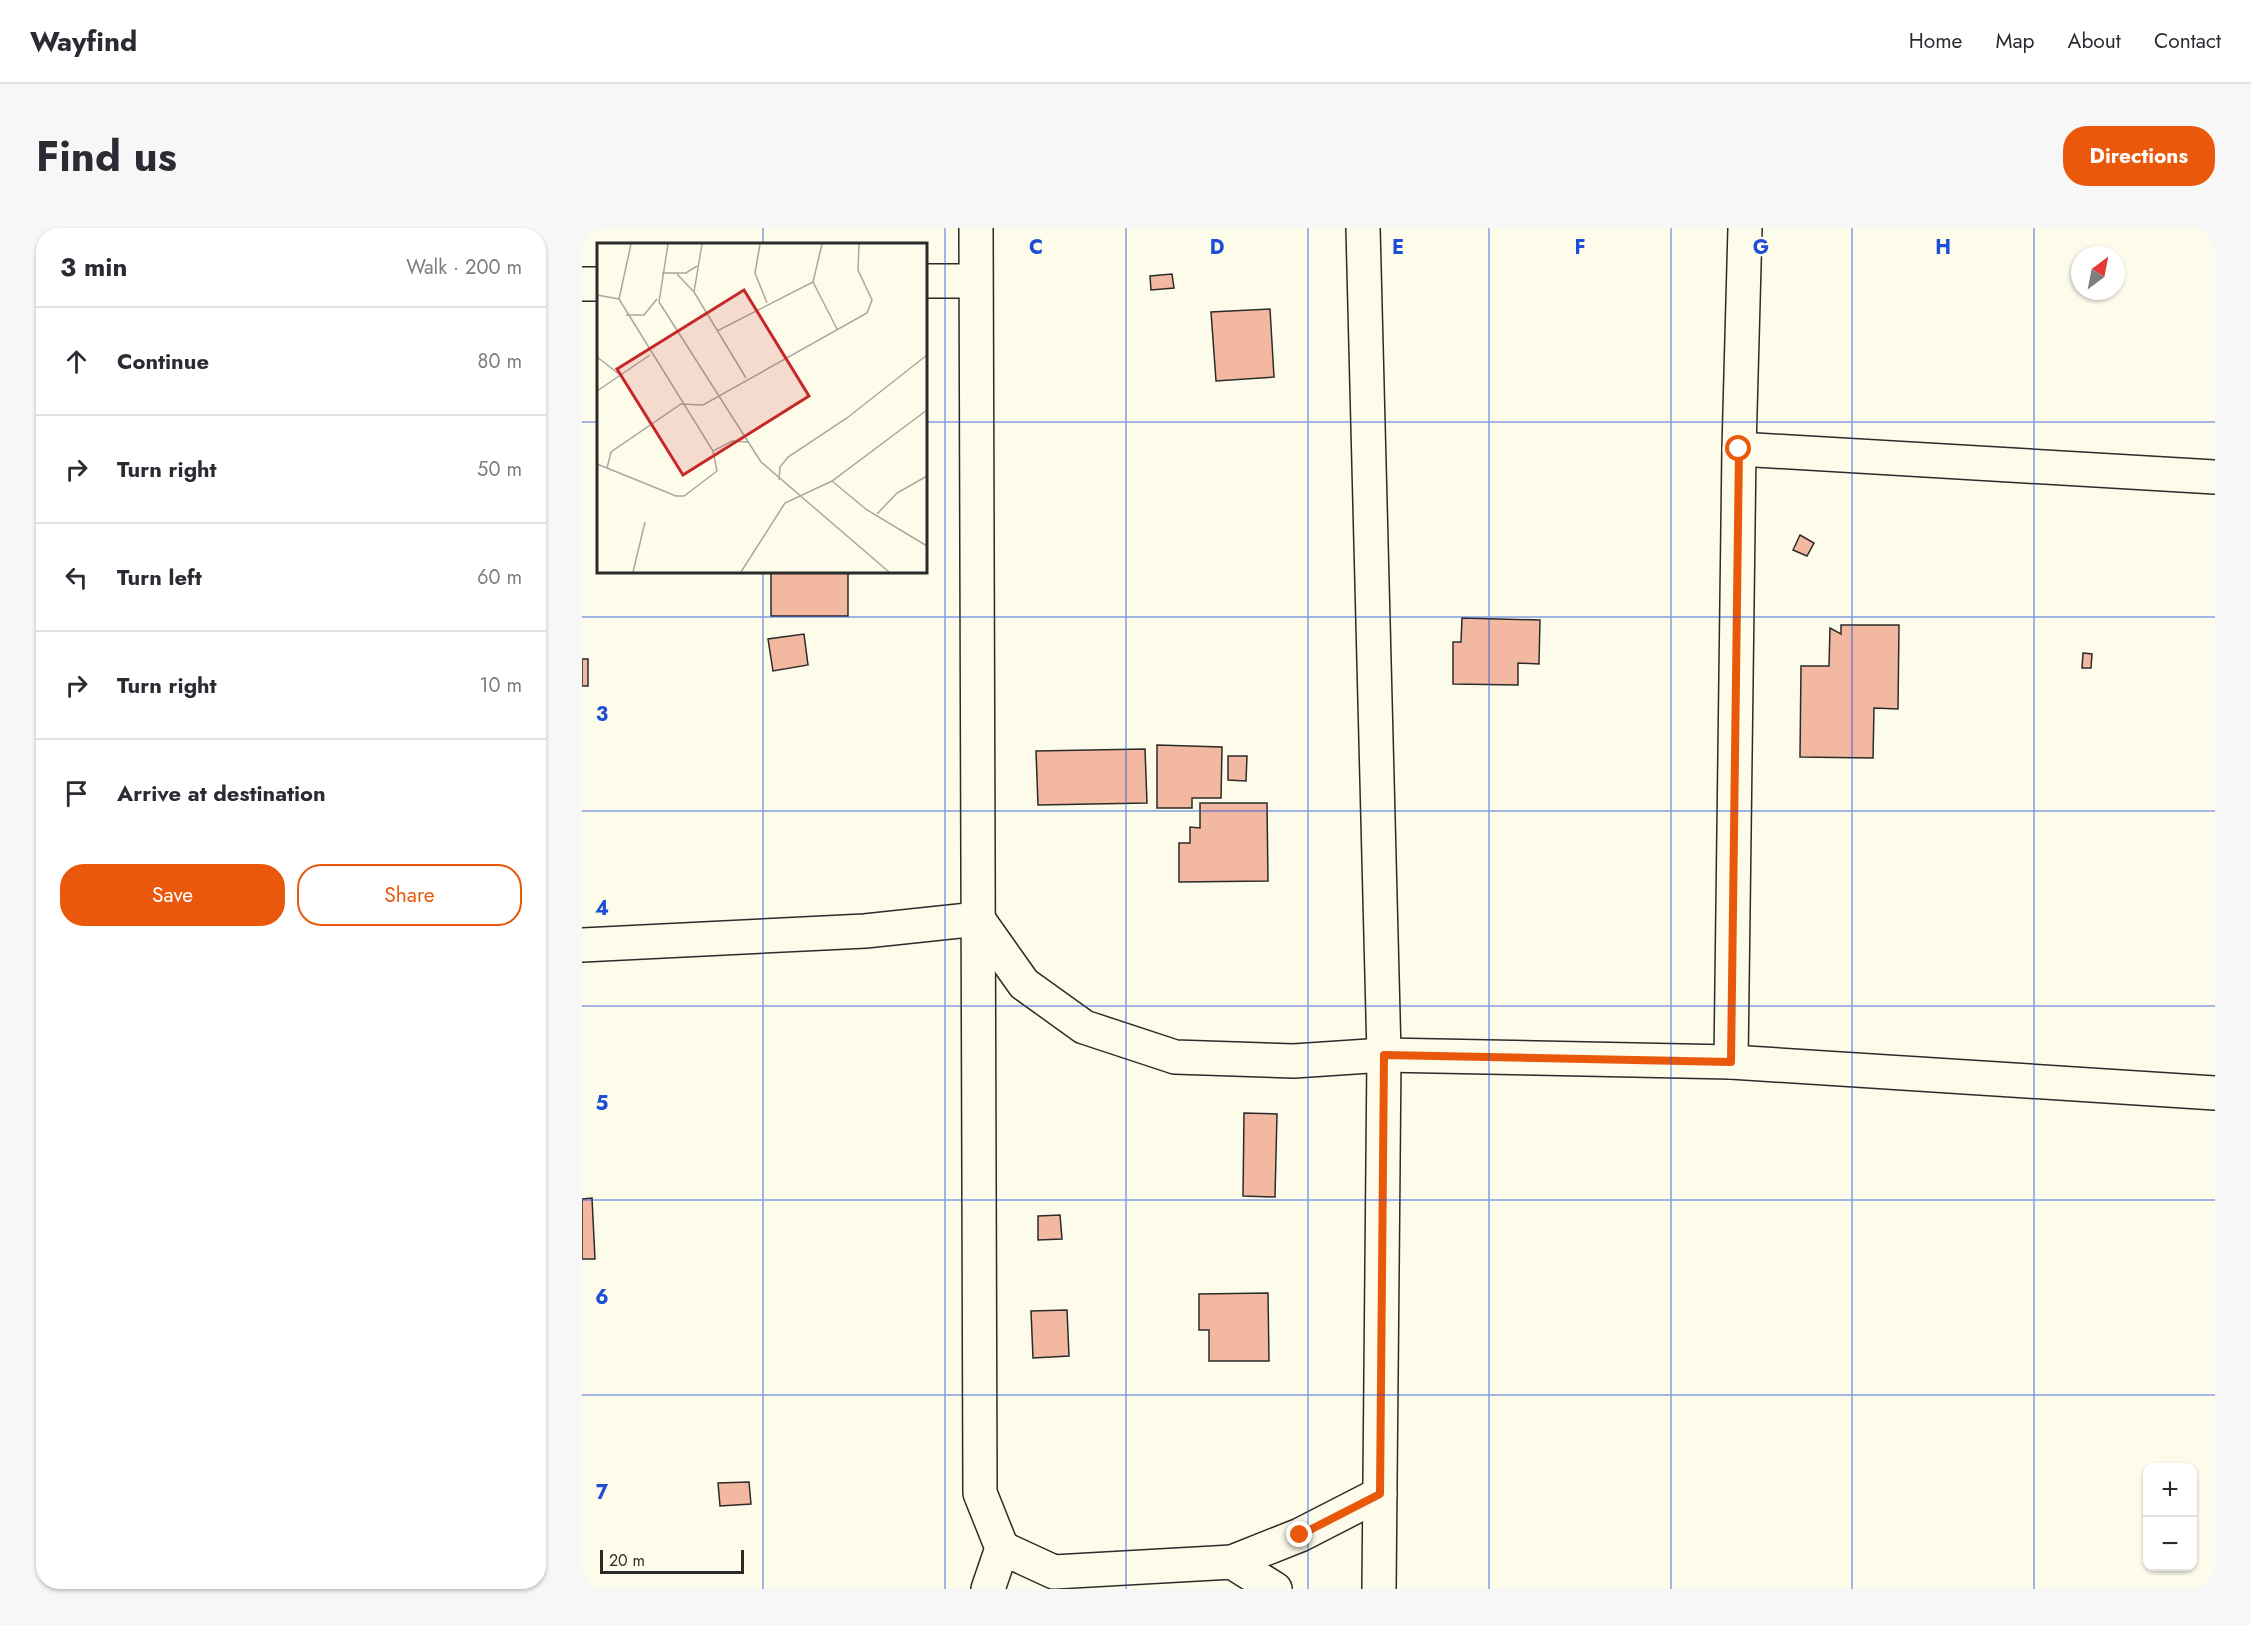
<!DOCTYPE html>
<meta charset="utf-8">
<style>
:root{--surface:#fff;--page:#f7f7f7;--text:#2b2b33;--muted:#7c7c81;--line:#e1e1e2;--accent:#ea580c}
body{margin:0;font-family:Jost,sans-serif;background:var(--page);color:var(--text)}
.controls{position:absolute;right:18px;bottom:18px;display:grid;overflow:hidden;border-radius:12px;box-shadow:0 2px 4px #0004}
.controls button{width:54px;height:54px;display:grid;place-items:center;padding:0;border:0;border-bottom:2px solid var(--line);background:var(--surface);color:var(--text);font:30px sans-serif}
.compass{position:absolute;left:1489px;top:18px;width:54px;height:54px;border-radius:50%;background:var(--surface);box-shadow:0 2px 4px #0004;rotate:32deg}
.scale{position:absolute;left:18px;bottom:15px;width:144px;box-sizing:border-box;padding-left:6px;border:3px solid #2b2b2b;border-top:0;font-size:16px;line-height:21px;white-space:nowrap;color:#2b2b2b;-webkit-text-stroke:4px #fdfbea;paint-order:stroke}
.stop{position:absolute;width:18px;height:18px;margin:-14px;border:4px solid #ea580c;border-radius:50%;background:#fff}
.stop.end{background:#ea580c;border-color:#fff;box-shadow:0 2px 6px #0008}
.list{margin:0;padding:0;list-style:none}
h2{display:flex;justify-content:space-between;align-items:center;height:78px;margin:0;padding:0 24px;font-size:26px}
h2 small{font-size:20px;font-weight:400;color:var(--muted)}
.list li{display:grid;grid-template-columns:39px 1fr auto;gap:18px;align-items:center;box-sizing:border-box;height:108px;padding:0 24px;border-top:2px solid var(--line)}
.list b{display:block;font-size:22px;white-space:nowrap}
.list em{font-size:20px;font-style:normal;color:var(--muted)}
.actions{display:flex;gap:12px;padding:18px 24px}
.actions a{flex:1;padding:14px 0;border:2px solid var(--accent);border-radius:24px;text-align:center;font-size:21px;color:var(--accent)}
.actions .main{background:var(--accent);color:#fff}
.icon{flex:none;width:33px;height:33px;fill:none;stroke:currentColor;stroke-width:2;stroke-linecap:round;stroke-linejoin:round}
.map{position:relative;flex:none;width:1633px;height:1361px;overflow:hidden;border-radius:24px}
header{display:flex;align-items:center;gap:36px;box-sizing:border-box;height:84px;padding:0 30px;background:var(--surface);border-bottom:2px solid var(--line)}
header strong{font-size:28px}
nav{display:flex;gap:33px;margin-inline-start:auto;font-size:21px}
.intro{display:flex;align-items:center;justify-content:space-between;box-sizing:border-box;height:144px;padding:0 36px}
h1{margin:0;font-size:42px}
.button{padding:15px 27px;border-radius:24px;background:var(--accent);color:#fff;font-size:21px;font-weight:700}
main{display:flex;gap:36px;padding:0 36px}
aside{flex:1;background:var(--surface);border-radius:24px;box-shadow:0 2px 4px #0004}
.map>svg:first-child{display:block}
.building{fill:#f2b8a0;stroke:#2b2b2b;stroke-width:1.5}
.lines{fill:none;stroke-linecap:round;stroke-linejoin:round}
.street-casing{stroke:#2b2b2b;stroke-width:36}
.street{stroke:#fdfbea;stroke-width:33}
.route{stroke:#ea580c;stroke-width:8}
.grid{fill:none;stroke:#1d4ed8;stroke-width:1.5;stroke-opacity:0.55}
.inset-road{fill:none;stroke:#a9a89e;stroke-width:1.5}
.view{fill:#c62828;fill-opacity:0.15;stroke:#c62828;stroke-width:3}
.inset-edge{fill:none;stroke:#2b2b2b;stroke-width:3}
.grid-label{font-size:20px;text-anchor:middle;font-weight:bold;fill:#1d4ed8;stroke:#fdfbea;stroke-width:4.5;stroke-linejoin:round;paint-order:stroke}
</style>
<header>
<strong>Wayfind</strong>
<nav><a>Home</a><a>Map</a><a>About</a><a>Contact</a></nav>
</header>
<div class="intro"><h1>Find us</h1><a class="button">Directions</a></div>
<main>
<aside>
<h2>3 min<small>Walk · 200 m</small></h2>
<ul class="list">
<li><svg class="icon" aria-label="ahead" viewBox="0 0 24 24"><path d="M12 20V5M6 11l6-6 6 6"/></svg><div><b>Continue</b></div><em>80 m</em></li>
<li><svg class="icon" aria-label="right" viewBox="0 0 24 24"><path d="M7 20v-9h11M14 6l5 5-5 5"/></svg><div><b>Turn right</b></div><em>50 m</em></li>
<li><svg class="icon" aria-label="left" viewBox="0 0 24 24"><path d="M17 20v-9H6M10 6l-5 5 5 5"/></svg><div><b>Turn left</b></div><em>60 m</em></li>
<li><svg class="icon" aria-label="right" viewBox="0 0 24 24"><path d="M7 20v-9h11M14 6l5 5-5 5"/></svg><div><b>Turn right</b></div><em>10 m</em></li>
<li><svg class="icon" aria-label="arrive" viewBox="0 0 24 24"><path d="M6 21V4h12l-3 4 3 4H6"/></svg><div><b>Arrive at destination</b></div></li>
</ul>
<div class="actions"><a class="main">Save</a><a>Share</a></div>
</aside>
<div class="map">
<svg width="1633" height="1361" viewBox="0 0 1633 1361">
<rect width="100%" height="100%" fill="#fdfbea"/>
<g class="building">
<polygon points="590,46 592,60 569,62 568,48"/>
<polygon points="688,81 692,149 634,153 629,84"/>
<polygon points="1218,307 1232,315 1225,328 1211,322"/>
<rect x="189" y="344" width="77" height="44"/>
<polygon points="880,390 958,392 957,436 936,435 936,457 871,456 871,414 879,414"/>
<polygon points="1259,397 1317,397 1316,481 1292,480 1291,530 1218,529 1219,438 1247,438 1248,400 1259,406"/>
<polygon points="222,406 226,437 191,443 186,411"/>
<polygon points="1501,425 1510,426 1509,440 1500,440"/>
<rect x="0" y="431" width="6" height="27"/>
<polygon points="575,517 640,519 639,570 610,570 610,580 575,580"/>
<polygon points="563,521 565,575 456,577 454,523"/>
<polygon points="646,528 665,528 664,553 646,552"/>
<polygon points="618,575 685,575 686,653 597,654 597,615 608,615 608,599 618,600"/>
<polygon points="662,885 695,886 693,969 661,968"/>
<polygon points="10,970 13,1031 0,1031 0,971"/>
<polygon points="478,987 480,1011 456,1012 456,988"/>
<polygon points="686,1065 687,1133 627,1133 627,1102 617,1102 617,1066"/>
<polygon points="485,1082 487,1128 451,1130 449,1083"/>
<polygon points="167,1254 169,1276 138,1278 136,1255"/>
</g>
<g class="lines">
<defs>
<g id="street">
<polyline points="394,0 398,1265 420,1320 406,1361"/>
<polyline points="781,0 802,827 797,1361"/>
<polyline points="344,53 393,53"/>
<polyline points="0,56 16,56"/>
<polyline points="1157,221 1633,249"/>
<polyline points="0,717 283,703 396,691 442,756 502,799 593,829 712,833 802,827 1149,834 1633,865"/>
<polyline points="1149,834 1157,221 1163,0"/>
<polyline points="420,1320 472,1344 650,1334 693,1361"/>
<polyline points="650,1334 718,1307 798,1266"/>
</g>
</defs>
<use href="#street" class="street-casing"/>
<use href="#street" class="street"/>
</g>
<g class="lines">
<polyline class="route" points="718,1307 798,1266 802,827 1149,834 1157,221"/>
</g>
<path class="grid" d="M181,0V16M363,0V1361M544,0V1361M726,0V1361M907,0V1361M1089,0V1361M1270,0V1361M1452,0V1361M0,194H16M344,194H1633M181,344V1361M0,389H1633M0,583H1633M0,778H1633M0,972H1633M0,1167H1633"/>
<g transform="translate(15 15)">
<rect width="330" height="330" fill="#fdfbea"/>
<path class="inset-road" d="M71,1L62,59L164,219L292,329M105,1L97,49L149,135M163,1L158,30L170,60M225,1L216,39L240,86M65,30H89L100,23M80,31L96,48M0,52L22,56M29,72H47L60,56M120,88L216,39M0,114L22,131M0,148L53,112M116,208L135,198L151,199M0,221L79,253H87L120,228L116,208L22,56L34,1M10,225L14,209L84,161L106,162L270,70L275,57L261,27L262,1M182,237L183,224L191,214L250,175L330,112M235,238L270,267L330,303M280,271L300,250L330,233M36,329L48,279M144,329L188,260L235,238L330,167"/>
<path class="view" d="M147,47L212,153L86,232L20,126Z"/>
<rect width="330" height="330" class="inset-edge"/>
</g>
<g class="grid-label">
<text x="454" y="26">C</text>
<text x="635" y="26">D</text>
<text x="816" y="26">E</text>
<text x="998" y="26">F</text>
<text x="1179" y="26">G</text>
<text x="1361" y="26">H</text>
<text x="20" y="493">3</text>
<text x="20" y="687">4</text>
<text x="20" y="882">5</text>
<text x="20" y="1076">6</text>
<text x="20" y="1271">7</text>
</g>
</svg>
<div class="controls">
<button>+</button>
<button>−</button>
</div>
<svg class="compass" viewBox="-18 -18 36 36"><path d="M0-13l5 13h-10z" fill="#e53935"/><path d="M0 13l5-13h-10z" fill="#7c7c81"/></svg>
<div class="scale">20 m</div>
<div class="stop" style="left:1157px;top:221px"></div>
<div class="stop end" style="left:718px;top:1307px"></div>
</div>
</main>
